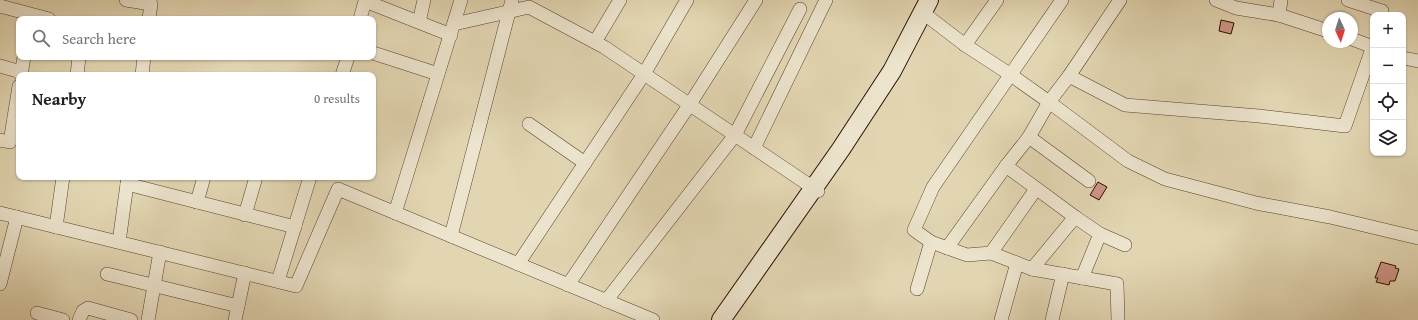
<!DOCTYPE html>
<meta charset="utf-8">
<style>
:root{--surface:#fff;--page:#f2f2f2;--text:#202124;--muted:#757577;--line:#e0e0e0}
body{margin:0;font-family:"Gentium Book Plus",serif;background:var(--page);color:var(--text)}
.controls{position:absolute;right:12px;top:12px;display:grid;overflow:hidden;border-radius:8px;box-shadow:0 1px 3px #0004}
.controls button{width:36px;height:36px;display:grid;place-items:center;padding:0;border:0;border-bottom:1px solid var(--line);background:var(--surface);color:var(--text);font:20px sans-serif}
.compass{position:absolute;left:1322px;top:12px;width:36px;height:36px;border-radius:50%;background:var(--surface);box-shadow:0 1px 3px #0004;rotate:176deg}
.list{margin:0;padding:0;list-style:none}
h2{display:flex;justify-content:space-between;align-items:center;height:52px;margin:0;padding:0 16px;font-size:17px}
h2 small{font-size:13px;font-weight:400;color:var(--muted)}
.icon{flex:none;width:22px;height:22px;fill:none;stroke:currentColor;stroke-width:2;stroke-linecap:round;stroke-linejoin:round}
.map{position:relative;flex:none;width:1418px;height:320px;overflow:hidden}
.search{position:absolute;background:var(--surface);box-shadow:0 1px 3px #0004;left:16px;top:16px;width:360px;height:44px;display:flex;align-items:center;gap:10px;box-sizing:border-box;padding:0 14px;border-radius:8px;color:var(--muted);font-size:15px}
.panel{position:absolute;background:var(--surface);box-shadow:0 1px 3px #0004;left:16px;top:72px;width:360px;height:108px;border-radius:8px}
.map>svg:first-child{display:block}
.building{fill:#d19587;stroke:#2a0e00}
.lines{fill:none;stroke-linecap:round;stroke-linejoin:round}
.street-casing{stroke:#58402c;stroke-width:14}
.secondary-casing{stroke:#2a0e00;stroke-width:20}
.street{stroke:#ece4cd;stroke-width:13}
.secondary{stroke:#ece4cd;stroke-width:18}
</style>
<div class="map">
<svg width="1418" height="320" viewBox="0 0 1418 320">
<rect width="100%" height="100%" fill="#e2d6b2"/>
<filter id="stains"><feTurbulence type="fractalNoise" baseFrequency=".005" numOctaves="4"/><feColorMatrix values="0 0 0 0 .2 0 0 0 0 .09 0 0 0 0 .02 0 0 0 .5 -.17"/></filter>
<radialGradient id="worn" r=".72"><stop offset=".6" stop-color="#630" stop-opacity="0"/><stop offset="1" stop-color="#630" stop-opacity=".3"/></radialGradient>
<g class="building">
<polygon points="1221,20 1234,23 1231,34 1219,31"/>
<polygon points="1098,182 1107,187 1099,200 1090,195"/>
<polygon points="1381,262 1396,266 1395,268 1399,269 1395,281 1390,281 1389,285 1376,282 1378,278 1375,278"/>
</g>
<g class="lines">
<defs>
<g id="street">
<polyline points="126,0 151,4 149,19"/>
<polyline points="1062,0 933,187 914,230 931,242 967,255 991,253 1032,269 1075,217 1100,234 1125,245"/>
<polyline points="1120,0 1069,76 1049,102 1128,161 1165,179 1256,203 1330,217 1418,238"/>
<polyline points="1216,0 1236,8 1279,15 1328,31"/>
<polyline points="1348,0 1382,11"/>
<polyline points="0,6 49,19"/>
<polyline points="922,12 965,45 1011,75 1049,102 1029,137 1089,181"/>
<polyline points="1279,15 1281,0"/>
<polyline points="360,19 365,1 451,35"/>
<polyline points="419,22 424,0"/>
<polyline points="454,24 529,7 604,47 818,191"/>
<polyline points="1352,39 1373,47"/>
<polyline points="595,42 620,0"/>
<polyline points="965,45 997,0"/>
<polyline points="373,53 438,74"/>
<polyline points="1403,58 1418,61"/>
<polyline points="0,66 21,72"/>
<polyline points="21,75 24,57"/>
<polyline points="77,75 79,57"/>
<polyline points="142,75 144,57"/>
<polyline points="342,75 348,57"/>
<polyline points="1069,76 1125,105 1259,116 1345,126 1373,46"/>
<polyline points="529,124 585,163"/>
<polyline points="1029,137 1006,166 1075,217"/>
<polyline points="0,140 10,142 19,86"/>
<polyline points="754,148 826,0"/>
<polyline points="127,184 295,227"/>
<polyline points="197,202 204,177"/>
<polyline points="0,213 296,286 338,189 653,320"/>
<polyline points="395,213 461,0"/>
<polyline points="245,215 256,177"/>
<polyline points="56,227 63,177"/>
<polyline points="451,236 512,0"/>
<polyline points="119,242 128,177"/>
<polyline points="947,248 1006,166"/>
<polyline points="991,253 1036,189"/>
<polyline points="518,264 644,74 687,0"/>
<polyline points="1032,269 1117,284 1118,320"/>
<polyline points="107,274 238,306"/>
<polyline points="1082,278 1100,234"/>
<polyline points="278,281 310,177"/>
<polyline points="0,284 17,217"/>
<polyline points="568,285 690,104 756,0"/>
<polyline points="917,289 931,242"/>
<polyline points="606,301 735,135 800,9"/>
<polyline points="37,313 63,320"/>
<polyline points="79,320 83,311 88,308 131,320"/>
<polyline points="148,320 160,252"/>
<polyline points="235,320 245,273"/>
<polyline points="1001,320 1017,263"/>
<polyline points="1052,320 1063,274"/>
</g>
<polyline id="secondary" points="721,320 841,149 892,71 929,0"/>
</defs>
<use href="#street" class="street-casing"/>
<use href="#secondary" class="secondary-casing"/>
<use href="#street" class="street"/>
<use href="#secondary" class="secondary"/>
</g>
<rect width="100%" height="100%" filter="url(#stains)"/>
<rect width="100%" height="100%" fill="url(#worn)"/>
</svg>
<div class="controls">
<button>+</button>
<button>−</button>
<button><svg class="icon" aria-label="locate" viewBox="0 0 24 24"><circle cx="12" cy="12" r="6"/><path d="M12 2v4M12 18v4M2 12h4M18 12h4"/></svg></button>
<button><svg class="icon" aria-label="layers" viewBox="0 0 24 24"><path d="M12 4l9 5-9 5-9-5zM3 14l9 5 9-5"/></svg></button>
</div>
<svg class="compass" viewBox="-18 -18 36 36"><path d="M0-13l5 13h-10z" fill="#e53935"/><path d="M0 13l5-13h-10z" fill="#757577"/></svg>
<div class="search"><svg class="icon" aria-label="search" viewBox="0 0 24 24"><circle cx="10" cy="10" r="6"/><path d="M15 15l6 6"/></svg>Search here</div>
<section class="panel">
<h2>Nearby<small>0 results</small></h2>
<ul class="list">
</ul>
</section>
</div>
